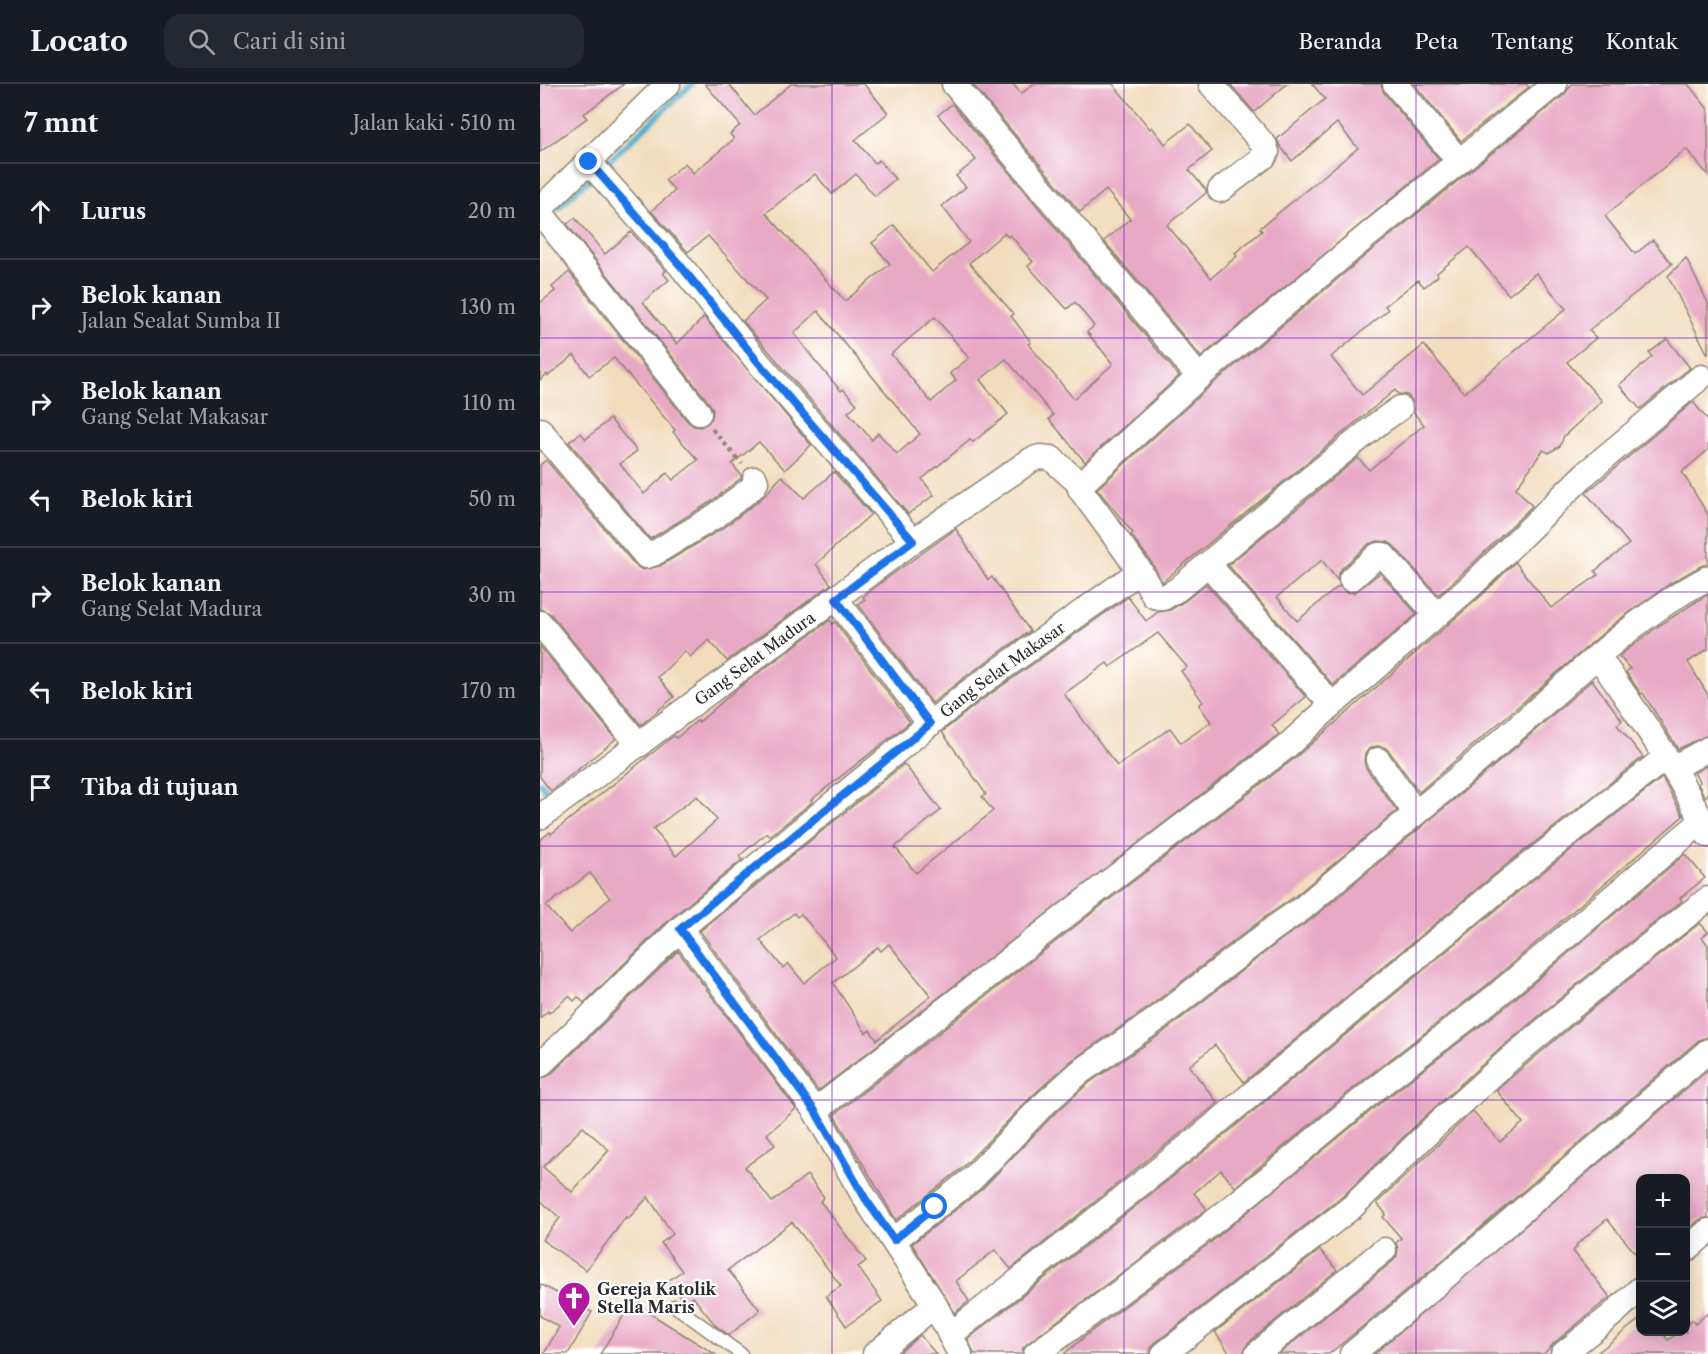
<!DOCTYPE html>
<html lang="id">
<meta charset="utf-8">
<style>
:root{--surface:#171b24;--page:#242831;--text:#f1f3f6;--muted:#9ea1a6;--line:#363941}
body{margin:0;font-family:"Libre Caslon Text",serif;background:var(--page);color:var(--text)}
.controls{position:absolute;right:18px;bottom:18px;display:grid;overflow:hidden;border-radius:12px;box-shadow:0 3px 15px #0003}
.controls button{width:54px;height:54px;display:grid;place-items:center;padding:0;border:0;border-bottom:2px solid var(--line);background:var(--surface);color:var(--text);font:30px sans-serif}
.stop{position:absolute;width:18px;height:18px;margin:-14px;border:4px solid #1a73e8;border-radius:50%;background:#fff}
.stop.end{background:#1a73e8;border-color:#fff;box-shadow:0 2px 6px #0008}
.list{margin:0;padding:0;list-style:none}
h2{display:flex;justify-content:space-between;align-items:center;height:78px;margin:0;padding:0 24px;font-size:26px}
h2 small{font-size:20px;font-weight:400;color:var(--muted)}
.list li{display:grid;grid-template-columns:39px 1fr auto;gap:18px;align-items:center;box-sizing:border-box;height:96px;padding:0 24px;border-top:2px solid var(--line)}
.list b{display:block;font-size:22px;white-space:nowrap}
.list p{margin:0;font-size:20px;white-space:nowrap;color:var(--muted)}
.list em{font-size:20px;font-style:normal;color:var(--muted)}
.icon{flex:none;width:33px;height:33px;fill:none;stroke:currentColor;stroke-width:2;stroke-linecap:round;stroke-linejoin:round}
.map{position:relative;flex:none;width:1168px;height:1270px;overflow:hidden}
header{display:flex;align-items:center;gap:36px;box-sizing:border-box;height:84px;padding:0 30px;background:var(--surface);border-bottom:2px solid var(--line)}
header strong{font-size:28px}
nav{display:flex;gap:33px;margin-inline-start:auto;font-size:21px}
.search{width:420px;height:54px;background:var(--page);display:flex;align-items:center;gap:15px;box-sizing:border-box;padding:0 21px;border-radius:18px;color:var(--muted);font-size:22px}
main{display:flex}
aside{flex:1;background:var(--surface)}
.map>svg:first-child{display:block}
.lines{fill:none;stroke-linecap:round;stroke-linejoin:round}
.stream{stroke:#4bacca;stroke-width:6}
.building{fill:#e8a9c5;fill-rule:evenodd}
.lane-casing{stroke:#8e8474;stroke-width:15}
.street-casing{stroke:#8e8474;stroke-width:27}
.path{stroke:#8e8474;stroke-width:4;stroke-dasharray:4.5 4.5;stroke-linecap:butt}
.lane{stroke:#fff;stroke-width:12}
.street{stroke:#fff;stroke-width:24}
.route{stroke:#1a73e8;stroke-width:8}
.grid{fill:none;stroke:#7b2cbf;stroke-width:1.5;stroke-opacity:0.55}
.labels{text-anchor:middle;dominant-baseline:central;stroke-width:4.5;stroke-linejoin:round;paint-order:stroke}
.street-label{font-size:16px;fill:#2b2b2b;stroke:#fff}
.poi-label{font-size:16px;font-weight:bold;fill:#2b2b2b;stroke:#fff;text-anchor:start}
</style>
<header>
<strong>Locato</strong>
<div class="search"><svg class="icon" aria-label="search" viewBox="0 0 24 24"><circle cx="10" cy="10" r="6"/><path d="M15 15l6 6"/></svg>Cari di sini</div>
<nav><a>Beranda</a><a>Peta</a><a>Tentang</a><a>Kontak</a></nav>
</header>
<main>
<aside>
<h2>7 mnt<small>Jalan kaki · 510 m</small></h2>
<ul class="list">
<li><svg class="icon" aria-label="ahead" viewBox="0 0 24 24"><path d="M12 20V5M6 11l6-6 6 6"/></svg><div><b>Lurus</b></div><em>20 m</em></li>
<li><svg class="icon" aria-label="right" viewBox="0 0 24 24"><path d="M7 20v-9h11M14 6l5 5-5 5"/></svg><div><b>Belok kanan</b><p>Jalan Sealat Sumba II</p></div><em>130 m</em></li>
<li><svg class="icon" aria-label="right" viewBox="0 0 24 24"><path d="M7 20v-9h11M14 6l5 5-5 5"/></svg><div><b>Belok kanan</b><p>Gang Selat Makasar</p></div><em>110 m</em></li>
<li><svg class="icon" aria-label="left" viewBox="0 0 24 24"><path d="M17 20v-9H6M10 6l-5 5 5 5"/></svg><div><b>Belok kiri</b></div><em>50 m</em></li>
<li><svg class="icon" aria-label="right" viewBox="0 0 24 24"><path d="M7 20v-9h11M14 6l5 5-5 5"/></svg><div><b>Belok kanan</b><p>Gang Selat Madura</p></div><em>30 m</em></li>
<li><svg class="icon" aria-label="left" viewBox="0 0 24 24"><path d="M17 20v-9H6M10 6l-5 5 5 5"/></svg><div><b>Belok kiri</b></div><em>170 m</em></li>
<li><svg class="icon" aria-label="arrive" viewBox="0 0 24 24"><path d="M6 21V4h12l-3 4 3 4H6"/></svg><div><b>Tiba di tujuan</b></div></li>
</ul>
</aside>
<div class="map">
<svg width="1168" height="1270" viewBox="0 0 1168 1270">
<rect width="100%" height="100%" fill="#fff"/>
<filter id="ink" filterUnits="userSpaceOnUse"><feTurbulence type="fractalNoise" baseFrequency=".0167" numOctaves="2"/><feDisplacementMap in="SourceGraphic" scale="12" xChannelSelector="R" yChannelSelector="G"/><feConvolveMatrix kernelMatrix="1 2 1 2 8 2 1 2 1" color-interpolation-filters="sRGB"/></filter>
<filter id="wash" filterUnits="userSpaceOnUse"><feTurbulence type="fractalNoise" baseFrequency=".008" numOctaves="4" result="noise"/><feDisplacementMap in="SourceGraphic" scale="24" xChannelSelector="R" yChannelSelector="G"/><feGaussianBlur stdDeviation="1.35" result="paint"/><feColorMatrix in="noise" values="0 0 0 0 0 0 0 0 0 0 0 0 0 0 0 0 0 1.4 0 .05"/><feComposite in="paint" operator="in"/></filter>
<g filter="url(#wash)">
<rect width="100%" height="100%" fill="#f2dcbd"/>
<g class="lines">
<g class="stream">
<polyline points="62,83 152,0"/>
<polyline points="18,124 55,90"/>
<polyline points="0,699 6,706"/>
</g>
</g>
<g id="blocks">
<g class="building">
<polygon points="0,0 84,0 44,30 47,34 0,68"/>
<path d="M165,0H189L214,31L251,0H324L348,29L315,56L335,79L339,76L355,95L335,112L316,90L292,110L275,90L226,129L305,217L350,180L332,159L354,141L392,188L429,158L402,122L426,103L416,92L436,76L398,31L412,20L639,292L545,378L509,335L513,331L466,275L440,296L468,330L433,358L430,356L382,395L394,411L368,430L203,237L226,216L168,152L148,168L111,127L135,107L125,96L145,79L153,89L194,55L190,50L200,41ZM464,149L468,153L470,151L493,178L488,182L527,225L535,218L554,242L547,248L573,280L534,315L488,260L491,258L471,232L474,230L429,179ZM278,227L380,350L357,370L338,349L332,356L308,328L317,320L303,305L301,307L276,278L254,249ZM395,233L429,274L410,289L416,296L391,318L351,270Z"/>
<polygon points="436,0 473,0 481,10 493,0 573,0 610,45 612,43 625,60 650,40 672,67 649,86 666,106 666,109 627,141 671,194 697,172 695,169 722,147 720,144 818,64 797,39 752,77 740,62 737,55 785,15 772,0 841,0 844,9 899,75 661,273 564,157 590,135 566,106 540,128 434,2"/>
<polygon points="690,0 747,0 714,28"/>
<polygon points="874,0 986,0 989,3 921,57"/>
<path d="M1032,0H1148L1168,25V91L1146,65L1065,132L1095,170L1113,156L1132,180L1049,246L1056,254L1027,278L1062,317L1024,352L1020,362L1009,369L1003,366L976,404L992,422L922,490L898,511L853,461L848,458L838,457L829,460L802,484L798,490L797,496L782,476L737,513L757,537L799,502L806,508L814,509L840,489L877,530L793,601L688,481L818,374L829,386L884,341L873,328L872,316L867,311L858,310L855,306L622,498L612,479L591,451L593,449L557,405L668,304L826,171L1024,11ZM929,163L969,211L996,189L1026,225L924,309L884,261L822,311L791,273L848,226L845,222L878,196L884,203L898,192L897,189Z"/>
<polygon points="35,134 65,170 91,148 126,187 123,189 129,196 103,218 137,260 164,233 271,361 245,386 219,358 192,380 201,391 201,394 169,419 110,455 29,358 41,349 46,355 70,335 97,367 80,380 104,410 127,389 133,396 158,376 133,348 135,346 74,274 49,292 34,271 8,292 7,290 0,296 0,219 15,207 12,203 29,188 148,338 154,342 160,343 167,340 172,334 173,326 170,320 27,140"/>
<polygon points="1146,174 1168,219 1168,271 1128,192"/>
<polygon points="1127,255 1150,284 1100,325 1079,301 1112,273 1109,269"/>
<polygon points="1153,318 1168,336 1168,366 1142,388 1168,431 1168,480 1161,482 1131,499 1076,538 879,708 849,667 844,663 837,662 829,665 825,670 824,677 826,684 857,727 754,813 725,833 605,926 531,977 492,1012 422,1084 356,1136 294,1031 570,815 755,674 941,512 975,478 1011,524 1058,491 1055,487 1089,460 1046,409"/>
<polygon points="6,376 95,481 102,486 120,482 185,443 222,414 242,392 264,414 294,388 331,430 276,480 291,500 187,577 169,556 150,573 145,567 118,593 134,613 101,641 11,530 0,525 0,381"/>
<polygon points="416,445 448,496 452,493 490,547 422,595 392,619 318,520 325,515 323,513 343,497"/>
<path d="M666,500L766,613L732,641L739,650L278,1007L160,847L364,680L401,726L355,763L376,789L453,727L442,713L446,710L402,648L439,618L588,513L606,537L618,528L630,526L645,517ZM618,549L647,583L641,587L663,618L659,621L671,638L641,659L630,644L577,682L524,610L567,579L570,583ZM254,829L257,833L261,830L296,873L264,899L248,879L243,884L220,856ZM349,860L391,912L337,956L330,946L326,949L293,899L338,863L341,867Z"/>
<polygon points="1168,510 1168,565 1148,578 1168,611 1168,651 1138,665 1103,609 1101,610 1086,588 1090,585 1079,572 1120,541"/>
<path d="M290,536L292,540L295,538L370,638L271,716L272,718L230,752L227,749L199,772L202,776L130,835L44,919L38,913L34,917L29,912L9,929L8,927L0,934V756L10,748L11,750L131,654L134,652L136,654L158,636L159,638L198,604ZM157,712L177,736L136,772L113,745ZM50,789L70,814L30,849L6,822Z"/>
<polygon points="0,562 76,655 11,707 0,693"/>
<polygon points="1052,596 1082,636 1077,641 1103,673 961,785 704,998 675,961 649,982 678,1019 471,1185 455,1166 416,1197 429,1217 415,1229 372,1160 442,1105 512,1032 549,999 621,950 742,855 772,835 967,671"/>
<polygon points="1168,681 1168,710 1165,713 1158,700 1160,698 1154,689"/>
<polygon points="1122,694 1143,732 947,901 826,994 695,1103 681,1086 654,1109 667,1125 488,1259 483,1264 482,1270 434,1270 428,1255 670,1063 979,807"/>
<polygon points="1145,770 1165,794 1140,814 1142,817 1047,892 962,963 884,1033 803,1112 615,1259 611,1264 610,1270 524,1270 549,1249 670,1159 844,1016 965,923"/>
<polygon points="1160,839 1168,848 1162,853 1168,861 1168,953 1159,956 889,1188 789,1270 739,1270 853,1177 857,1172 858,1164 856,1159 861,1154 843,1133 846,1130 837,1119 933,1027 960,1058 983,1039 956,1006 1065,914"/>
<path d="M138,867L256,1025L227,1050L235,1061L205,1083L232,1118L267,1091L284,1113L280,1117L326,1177L318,1183L342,1217L306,1242L286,1212L301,1202L252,1138L188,1186L220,1226L189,1251L176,1242L153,1213L144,1218L128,1197L142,1187L121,1159L133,1150L108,1113L88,1135L86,1133L46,1186L2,1156L20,1134L0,1116V995L10,991ZM43,1043L69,1066L32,1108L3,1083Z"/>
<polygon points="1168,986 1168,1133 1159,1136 1146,1148 1146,1095 1101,1095 1101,1176 1067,1135 1036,1161 1037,1163 1033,1167 1070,1213 1014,1259 1004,1270 834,1270"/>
<polygon points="780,1166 797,1186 708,1259 703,1270 690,1270 675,1248"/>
<polygon points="0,1200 52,1228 28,1270 4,1270 19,1243 0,1232"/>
<polygon points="92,1218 149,1254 175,1270 60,1270"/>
<polygon points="1168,1229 1168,1270 1056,1270 1101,1234 1101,1248 1122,1248 1128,1256 1139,1248 1146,1248 1146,1242 1152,1236 1155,1240"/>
<polygon points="380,1251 396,1270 358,1270"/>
</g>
</g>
</g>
<g filter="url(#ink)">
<use href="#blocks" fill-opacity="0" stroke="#8e8474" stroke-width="1.5"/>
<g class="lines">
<defs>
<polyline id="lane" points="135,1222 201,1270"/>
<g id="street">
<polyline points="414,0 659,293"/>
<polyline points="671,0 725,62 727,68 725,72 680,106"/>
<polyline points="855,0 919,77"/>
<polyline points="49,78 140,181 218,278 373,457"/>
<polyline points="0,125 128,0"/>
<polyline points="0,128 159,329"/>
<polyline points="860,324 840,338 751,410 638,505 623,514 614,512 600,487 540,405 541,401 549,393 659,293 817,160 1015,0"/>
<polyline points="0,346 106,472 113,470 177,431 213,403 216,398 215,395"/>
<polyline points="668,480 792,621"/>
<polyline points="811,495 838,471 843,471 897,531"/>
<polyline points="296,515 390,640"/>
<polyline points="0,539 99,661"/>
<path d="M1058,572C1097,630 1140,687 1168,751"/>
<polyline points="838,676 875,728"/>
<polyline points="1133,684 1168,665"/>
<path id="s1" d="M0,733L373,457L491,376L500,373L511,374L541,401"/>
<polyline points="140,845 275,1027 325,1114 395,1221 420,1270"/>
<path id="s2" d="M0,981L140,845L430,607L600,487"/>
<polyline points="275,1027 561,804 746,663 792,621 932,501 1045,390 1161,293"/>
<path d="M354,1156L432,1095L502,1022L540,988L613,938L734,844L763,824C828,768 894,715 958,660C1025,603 1089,535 1168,494"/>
<polyline points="1146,1166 1168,1147"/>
<polyline points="410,1251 661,1052 970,796 1126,673"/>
<polyline points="335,1270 395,1221"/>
<polyline points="496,1270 661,1148 732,1091 835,1005 956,912 1162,737"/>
<polyline points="624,1270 812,1123 894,1043 971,974 1056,903 1168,815"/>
<polyline points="717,1270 844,1166"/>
<polyline points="812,1270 898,1199 1168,967"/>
<polyline points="1023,1270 1073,1230 1100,1205"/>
</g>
</defs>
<use href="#lane" class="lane-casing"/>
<use href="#street" class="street-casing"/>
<polyline class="path" points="172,345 202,380"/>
<use href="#lane" class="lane"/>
<use href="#street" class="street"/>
</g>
</g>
<g class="lines" filter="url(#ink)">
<polyline class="route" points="49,78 140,181 218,278 373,457 296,515 390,640 140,845 275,1027 325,1114 354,1156 395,1123"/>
</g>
<path class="grid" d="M292,0V1270M584,0V1270M876,0V1270M0,254H1168M0,508H1168M0,762H1168M0,1016H1168"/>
<defs>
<symbol id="church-pin" viewBox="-11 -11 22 30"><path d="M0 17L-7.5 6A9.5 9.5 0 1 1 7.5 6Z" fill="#b5179e" stroke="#fff"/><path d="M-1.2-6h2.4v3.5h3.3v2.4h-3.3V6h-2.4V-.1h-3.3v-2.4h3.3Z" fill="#fff"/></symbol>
</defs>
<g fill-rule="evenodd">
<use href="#church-pin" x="15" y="1195" width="38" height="52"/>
</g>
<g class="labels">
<g class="street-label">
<text stroke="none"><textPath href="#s1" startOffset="267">Gang Selat Madura</textPath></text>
<text stroke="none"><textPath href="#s2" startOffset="609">Gang Selat Makasar</textPath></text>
</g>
<g class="poi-label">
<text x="57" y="1205">Gereja Katolik<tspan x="57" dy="18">Stella Maris</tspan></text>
</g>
</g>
</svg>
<div class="controls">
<button>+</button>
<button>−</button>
<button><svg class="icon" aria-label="layers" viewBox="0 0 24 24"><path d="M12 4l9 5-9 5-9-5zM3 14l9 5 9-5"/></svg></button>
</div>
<div class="stop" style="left:395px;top:1123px"></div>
<div class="stop end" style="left:49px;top:78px"></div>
</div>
</main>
